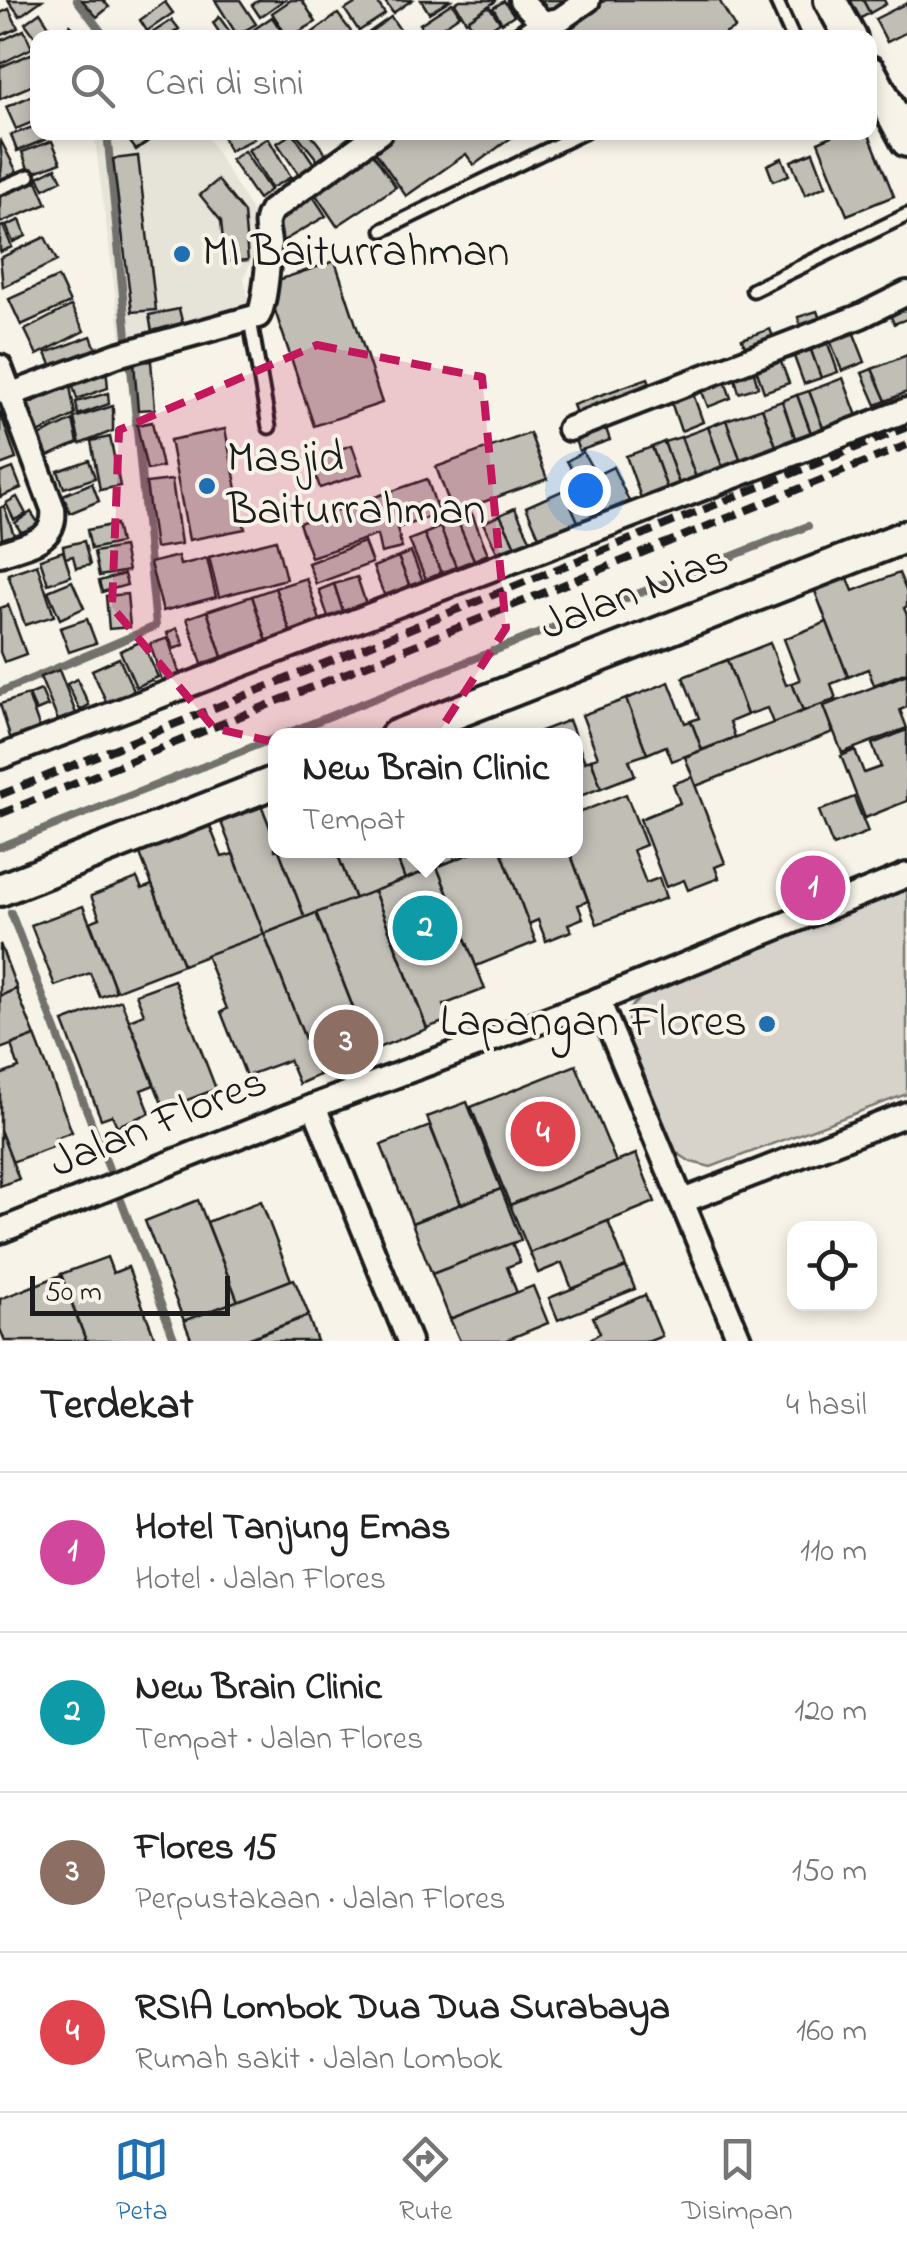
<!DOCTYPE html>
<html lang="id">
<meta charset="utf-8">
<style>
:root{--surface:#fff;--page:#f6f6f6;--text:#222;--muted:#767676;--line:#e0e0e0;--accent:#1f6fb2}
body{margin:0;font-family:"Indie Flower",sans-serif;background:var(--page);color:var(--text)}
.controls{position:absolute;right:30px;bottom:30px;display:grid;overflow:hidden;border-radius:20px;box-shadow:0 5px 15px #0003}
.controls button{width:90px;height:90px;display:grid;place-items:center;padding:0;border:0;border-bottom:2px solid var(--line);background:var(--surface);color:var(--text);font:50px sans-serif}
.scale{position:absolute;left:30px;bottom:25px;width:200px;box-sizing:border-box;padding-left:10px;border:5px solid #1c1c1c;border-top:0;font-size:28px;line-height:35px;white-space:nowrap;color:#1c1c1c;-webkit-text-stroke:8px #f7f3e8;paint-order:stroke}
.you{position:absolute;left:585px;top:490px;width:35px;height:35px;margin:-25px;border:8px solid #fff;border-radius:50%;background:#1a73e8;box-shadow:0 0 0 15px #1a73e833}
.badge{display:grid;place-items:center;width:65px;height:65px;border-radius:50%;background:var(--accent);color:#fff;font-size:32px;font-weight:700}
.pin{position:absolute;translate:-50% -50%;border:5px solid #fff;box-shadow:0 2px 10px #0006}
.popup{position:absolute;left:268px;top:728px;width:315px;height:130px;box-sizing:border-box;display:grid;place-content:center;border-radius:20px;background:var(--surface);filter:drop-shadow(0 2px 8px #0005);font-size:32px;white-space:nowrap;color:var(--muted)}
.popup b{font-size:38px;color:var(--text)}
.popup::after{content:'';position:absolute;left:50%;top:100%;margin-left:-20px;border:20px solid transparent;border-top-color:var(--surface)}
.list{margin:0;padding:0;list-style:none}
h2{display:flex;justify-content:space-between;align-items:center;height:130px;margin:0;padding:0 40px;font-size:42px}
h2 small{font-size:32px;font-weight:400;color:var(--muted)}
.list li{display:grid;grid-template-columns:65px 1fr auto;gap:30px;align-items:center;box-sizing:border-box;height:160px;padding:0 40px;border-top:2px solid var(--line)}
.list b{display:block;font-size:38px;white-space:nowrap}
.list p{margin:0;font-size:32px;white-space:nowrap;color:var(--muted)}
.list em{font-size:32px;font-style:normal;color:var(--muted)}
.icon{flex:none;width:55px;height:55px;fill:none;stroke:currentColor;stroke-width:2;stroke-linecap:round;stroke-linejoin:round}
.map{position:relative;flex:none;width:907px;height:1341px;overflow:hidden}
.search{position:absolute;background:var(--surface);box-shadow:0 5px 15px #0003;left:30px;right:30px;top:30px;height:110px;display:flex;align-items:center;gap:25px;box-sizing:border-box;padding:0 35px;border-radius:20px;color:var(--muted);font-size:38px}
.sheet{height:770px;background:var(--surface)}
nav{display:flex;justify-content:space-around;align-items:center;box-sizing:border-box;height:140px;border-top:2px solid var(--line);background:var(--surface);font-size:28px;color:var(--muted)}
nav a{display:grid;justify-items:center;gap:5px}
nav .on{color:var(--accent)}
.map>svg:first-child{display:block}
.built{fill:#e6e3d9}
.green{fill:#d7d3cb;stroke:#7a7874;stroke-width:2.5}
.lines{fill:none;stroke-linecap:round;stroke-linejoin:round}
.stream{stroke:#72716c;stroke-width:8}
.building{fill:#c0beb5;stroke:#1c1c1c;stroke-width:2.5}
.lane-casing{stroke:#1c1c1c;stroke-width:19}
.street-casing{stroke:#1c1c1c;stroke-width:30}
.secondary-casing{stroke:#1c1c1c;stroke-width:38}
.lane{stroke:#f7f3e8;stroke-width:11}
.street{stroke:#f7f3e8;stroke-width:22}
.secondary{stroke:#f7f3e8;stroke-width:30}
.rail{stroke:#1c1c1c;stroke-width:8;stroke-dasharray:15 8;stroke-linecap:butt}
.marked{fill:#c2185b;fill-opacity:0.2;stroke:#c2185b;stroke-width:8;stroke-dasharray:20 12;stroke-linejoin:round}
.poi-dot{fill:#1f6fb2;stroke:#f7f3e8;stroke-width:4}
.labels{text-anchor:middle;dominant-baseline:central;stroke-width:8;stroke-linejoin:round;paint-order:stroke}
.poi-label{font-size:45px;fill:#1c1c1c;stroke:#f7f3e8;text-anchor:start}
.street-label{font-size:45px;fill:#1c1c1c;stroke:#f7f3e8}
</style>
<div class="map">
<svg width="907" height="1341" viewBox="0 0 907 1341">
<rect width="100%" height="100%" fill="#f7f3e8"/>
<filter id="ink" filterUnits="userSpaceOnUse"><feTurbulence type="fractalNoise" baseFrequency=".01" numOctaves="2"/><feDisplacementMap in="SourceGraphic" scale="20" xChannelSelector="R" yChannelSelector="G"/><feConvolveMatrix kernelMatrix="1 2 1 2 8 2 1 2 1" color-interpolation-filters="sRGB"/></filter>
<g filter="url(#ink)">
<polygon class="built" points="94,133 205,133 264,231 244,278 251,314 122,346"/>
<polygon class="green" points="907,888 907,1094 711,1167 691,1162 668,1147 625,1040 630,1008 644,994"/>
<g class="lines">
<g class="stream">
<polyline points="77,0 106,38"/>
<polyline points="107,132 128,347"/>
<polyline points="0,692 156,626 130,358"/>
<polyline points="280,736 808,526"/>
<polyline points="0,847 275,738"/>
<polyline points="11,913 175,1341"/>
</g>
</g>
<g class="building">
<polygon points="8,0 42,0 20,16"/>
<polygon points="82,0 103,0 109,7 97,17"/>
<polygon points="215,0 240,0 256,24 237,35"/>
<polygon points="259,0 284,0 260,17 252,5"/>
<polygon points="291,0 302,0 316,22 288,38 272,13"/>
<polygon points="361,0 376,0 385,14 359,31 345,10"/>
<polygon points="384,0 412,0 393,13"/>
<polygon points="421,0 450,0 429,13"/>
<polygon points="460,0 496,0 496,1 466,21 455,3"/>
<polygon points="528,0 567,0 542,19"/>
<polygon points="606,0 719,0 735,28 718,38 563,38 558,27"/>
<polygon points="837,0 863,0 870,13 850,24"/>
<polygon points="863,0 884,0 886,4 870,13"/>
<polygon points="504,1 514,15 502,23 493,8"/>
<polygon points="165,2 173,13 147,31 140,20"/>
<polygon points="452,3 460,15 428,37 420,24"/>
<polygon points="907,3 907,32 887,42 875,19"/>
<polygon points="489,6 500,22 478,36 468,20"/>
<polygon points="9,9 18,28 0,36 0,13"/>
<polygon points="40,12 57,38 38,38 38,41 25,23"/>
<polygon points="338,14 352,33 346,38 305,38"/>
<polygon points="219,17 233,36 230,38 223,38 213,23"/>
<polygon points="272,17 286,38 243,38 243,37"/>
<polygon points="391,17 405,37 369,38 367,34"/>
<polygon points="172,20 179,29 166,38 150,38 149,35"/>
<polygon points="70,25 84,38 62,38 59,35"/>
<polygon points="24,30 32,48 0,64 0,41"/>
<polygon points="38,51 38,83 0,99 0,67"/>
<polygon points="38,93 38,120 16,129 6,107"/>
<polygon points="38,125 38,132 64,132 17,151 11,135"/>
<polygon points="123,132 161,132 136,150"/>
<polygon points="221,132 251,132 254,139 229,151"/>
<polygon points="309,132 327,155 319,162 296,133"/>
<polygon points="400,132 519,132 474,165 466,154 406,196 374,150"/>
<polygon points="841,132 868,132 894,196 847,215 818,142"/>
<polygon points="293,133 314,164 299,175 277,143"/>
<polygon points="268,138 291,177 271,188 248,150"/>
<polygon points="0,139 18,174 0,183 2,163"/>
<polygon points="52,141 61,162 30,174 22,152"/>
<polygon points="244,151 270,190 258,199 231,160"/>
<polygon points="372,152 396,187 337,226 314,192"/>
<polygon points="813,152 826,186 805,195 791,161"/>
<polygon points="138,156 156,310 132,312 113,159"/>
<polygon points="782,158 789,175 773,181 767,165"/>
<polygon points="56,168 62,180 44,189 38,177"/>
<polygon points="218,180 244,213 248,260 225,262 221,221 200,195"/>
<polygon points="37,181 47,204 0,223 0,196"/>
<polygon points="311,193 326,216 281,242 268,222"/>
<polygon points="20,220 26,236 13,242 6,226"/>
<polygon points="3,226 12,247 0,252 0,227"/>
<polygon points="45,237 57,261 3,287 0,258"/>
<polygon points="335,261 382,403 314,426 266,284"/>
<polygon points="58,277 70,303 21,325 9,299"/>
<polygon points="907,297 907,319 894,324 886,305"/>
<polygon points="71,306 84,331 37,355 25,330"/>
<polygon points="179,309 183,325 152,332 149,315"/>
<polygon points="817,311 823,327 803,334 798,317"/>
<polygon points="851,326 865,362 842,371 828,335"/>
<polygon points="770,329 776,344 748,355 742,339"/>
<polygon points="91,336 96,349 52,367 46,353"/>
<polygon points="826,338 838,372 821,378 809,345"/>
<polygon points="809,345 821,378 804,384 792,351"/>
<polygon points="778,354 789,383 764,392 754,363"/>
<polygon points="907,355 907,392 886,401 872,369"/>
<polygon points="151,361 155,409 138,410 134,362"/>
<polygon points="752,365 758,387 739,393 733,371"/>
<polygon points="106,367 108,388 77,399 72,383"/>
<polygon points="872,369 886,401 876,405 862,373"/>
<polygon points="723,375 731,398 708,407 699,384"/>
<polygon points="648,378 654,395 579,422 573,405"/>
<polygon points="843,378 857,416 823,428 809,391"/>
<polygon points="70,386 75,415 38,433 25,405"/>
<polygon points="692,391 703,422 681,431 670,399"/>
<polygon points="809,391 823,428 811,433 797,395"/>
<polygon points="108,393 109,404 78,415 76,402"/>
<polygon points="797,395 811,433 795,438 782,401"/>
<polygon points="782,401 799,450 780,457 762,408"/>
<polygon points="113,406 113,431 80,444 74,418"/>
<polygon points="762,408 780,457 744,470 726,420"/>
<polygon points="0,411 16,459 0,465"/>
<polygon points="73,420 78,443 46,457 37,437"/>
<polygon points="726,420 744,470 726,477 708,427"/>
<polygon points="152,422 162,467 147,470 137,425"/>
<polygon points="604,423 610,440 579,451 573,435"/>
<polygon points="708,427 726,477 699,486 681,437"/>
<polygon points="225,429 245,529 189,540 170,440"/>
<polygon points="530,433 547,479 453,513 436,467"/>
<polygon points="110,437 120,486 100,490 91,441"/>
<polygon points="681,437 699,486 682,492 664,442"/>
<polygon points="664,442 682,492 670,497 652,447"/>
<polygon points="352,445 362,474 320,488 310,459"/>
<polygon points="652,447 670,497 644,506 626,456"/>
<polygon points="583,452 592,468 575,476 567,461"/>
<polygon points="89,460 95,478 64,488 58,471"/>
<polygon points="613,467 629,501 600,514 584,481"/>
<polygon points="13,468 21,488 0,497 0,473"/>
<polygon points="427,479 439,514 397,528 402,548 381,553 377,535 311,557 299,523"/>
<polygon points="172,480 181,544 155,548 146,483"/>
<polygon points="584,481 600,514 579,524 564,490"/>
<polygon points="92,483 99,501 70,513 63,495"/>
<polygon points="564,490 579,524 541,541 526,507"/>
<polygon points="17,497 26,514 14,520 6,503"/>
<polygon points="4,506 14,535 2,540 0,508"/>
<polygon points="515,508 532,543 517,550 500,515"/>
<polygon points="31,512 39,524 23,535 15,523"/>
<polygon points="472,514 488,554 474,560 457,520"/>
<polygon points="500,515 517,550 500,558 483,523"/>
<polygon points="457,520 474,560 456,567 440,527"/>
<polygon points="116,524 120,543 91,549 87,530"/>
<polygon points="440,527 456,567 441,573 424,534"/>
<polygon points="424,534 441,573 426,580 409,540"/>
<polygon points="276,540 286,579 219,597 209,557"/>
<polygon points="84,541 90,565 76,568 73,556 65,558 63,546"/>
<polygon points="364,542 372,563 316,584 308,563"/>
<polygon points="123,547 128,571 99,576 94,552"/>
<polygon points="63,551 71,576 48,584 40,559"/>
<polygon points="411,552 423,582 410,587 398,557"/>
<polygon points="178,556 180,565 207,558 216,597 163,611 150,563"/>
<polygon points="398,557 410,587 385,597 373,567"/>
<polygon points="37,564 54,616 25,625 8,574"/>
<polygon points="844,568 853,591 899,573 907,593 907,606 904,608 907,615 907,672 874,685 868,669 848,677 811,581"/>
<polygon points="124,574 127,585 102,592 99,581"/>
<polygon points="357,577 368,610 345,618 334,584"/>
<polygon points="306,578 321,623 291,634 275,588"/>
<polygon points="72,581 84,608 60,619 48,591"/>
<polygon points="334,584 345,618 330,623 319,590"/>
<polygon points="275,588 291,634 267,642 252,596"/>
<polygon points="127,594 130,627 109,629 106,596"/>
<polygon points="252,596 267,642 222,657 207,611"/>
<polygon points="8,605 26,654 4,662 0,652 0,608"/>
<polygon points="207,611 222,657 202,664 187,618"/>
<polygon points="87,619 96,643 69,652 60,628"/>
<polygon points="827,622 848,677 831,684 836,699 803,711 792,683 800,680 784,639"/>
<polygon points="177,628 184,645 174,649 167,633"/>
<polygon points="168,638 180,675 162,681 150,644"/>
<polygon points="142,641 158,677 136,687 120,651"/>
<polygon points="770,643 786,685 792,683 803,711 773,723 767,708 747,715 727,660"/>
<polygon points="119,658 137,698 110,710 92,670"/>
<polygon points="727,660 747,715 730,722 735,737 702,750 691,721 699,718 683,677"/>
<polygon points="59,670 77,716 59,723 40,677"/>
<polygon points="907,674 907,707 900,710 907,728 842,753 824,706"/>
<polygon points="77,679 89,705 80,710 67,684"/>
<polygon points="669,682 685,723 691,721 702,750 672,761 666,746 647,754 626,699"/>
<polygon points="41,690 48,706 36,711 29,695"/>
<polygon points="28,695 40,729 11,740 0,704"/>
<polygon points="626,699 647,754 629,760 635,775 601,788 591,759 598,757 582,715"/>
<polygon points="822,704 833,732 696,786 685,757"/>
<polygon points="569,720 575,736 528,736"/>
<polygon points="907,730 907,801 865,818 841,756 855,750 864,773 881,767 872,744"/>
<polygon points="575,737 585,762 591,759 601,788 575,798"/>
<polygon points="692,777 725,863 715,867 719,878 688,890 684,880 666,887 640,819 680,803 673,784"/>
<polygon points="626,794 646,845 633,850 646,883 659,878 666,898 597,924 569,850 575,850 575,814"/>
<polygon points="854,797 868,832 833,846 819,811"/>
<polygon points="262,807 275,840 275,850 279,850 305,918 264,934 221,822"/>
<polygon points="209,824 222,857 233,854 264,934 183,965 139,851"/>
<polygon points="279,850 336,850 355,899 305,918"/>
<polygon points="336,850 394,850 405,879 355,899"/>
<polygon points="394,850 452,850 455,860 405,879"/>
<polygon points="479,850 501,850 536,942 476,966 437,867"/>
<polygon points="501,850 569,850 588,901 578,905 583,918 568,924 571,931 546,941 538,920 529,924"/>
<polygon points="437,867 485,989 443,1005 449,1020 427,1028 374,891"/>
<polygon points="137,878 142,889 152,885 183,965 116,991 90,922 100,918 91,896"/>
<polygon points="374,891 427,1029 370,1051 316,913"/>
<polygon points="83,906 116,991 100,997 90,973 55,986 31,925"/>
<polygon points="316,913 371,1054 319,1075 264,934"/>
<polygon points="264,934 319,1075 299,1084 289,1060 246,1076 221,1012 227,1009 206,955"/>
<polygon points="0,944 17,989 0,996"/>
<polygon points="174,980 216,1089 164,1109 129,1020 144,1014 136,994"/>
<polygon points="16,989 35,1036 0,1049 0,996"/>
<polygon points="121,1000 154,1085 141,1090 150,1113 117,1126 112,1115 101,1119 63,1022"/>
<polygon points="35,1036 72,1132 55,1138 57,1145 12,1162 0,1130 0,1075 19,1068 11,1045"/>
<polygon points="576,1065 616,1162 510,1205 471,1107"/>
<polygon points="467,1102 501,1189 461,1204 427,1117"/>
<polygon points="430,1126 461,1204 412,1223 381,1145"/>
<polygon points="0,1130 19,1179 0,1186"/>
<polygon points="636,1154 655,1202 530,1253 510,1205"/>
<polygon points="501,1189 521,1240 432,1274 412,1223"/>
<polygon points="198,1200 238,1301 184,1321 145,1221"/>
<polygon points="261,1201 291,1280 238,1301 207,1222"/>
<polygon points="608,1221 626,1267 572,1289 562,1263 538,1273 530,1253"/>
<polygon points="512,1243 520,1262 507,1267 517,1293 450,1319 432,1274"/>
<polygon points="107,1257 113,1273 128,1267 156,1341 86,1341 61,1274"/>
<polygon points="626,1267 635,1289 558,1320 549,1298"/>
<polygon points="61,1275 86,1341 5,1341 0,1329 0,1299"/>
<polygon points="294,1279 309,1315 242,1341 192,1341 184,1321"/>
<polygon points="533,1286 548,1323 504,1341 460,1341 450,1319"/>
<polygon points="645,1295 662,1336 650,1341 587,1341 600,1333 593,1317"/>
<polygon points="308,1316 317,1341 243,1341"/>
</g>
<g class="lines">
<defs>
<g id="lane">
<polyline points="776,0 793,38"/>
<polyline points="0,188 29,176"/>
<polyline points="383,230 584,132"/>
<polyline points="753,290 907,215"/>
<polyline points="250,320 269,427"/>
</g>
<g id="street">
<polyline points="521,0 543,23"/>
<polyline points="521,38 543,23 559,20 588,0"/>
<path d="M0,367L53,509C57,542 26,544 0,554"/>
<path d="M9,395L117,355L258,316C265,308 269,256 269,243C268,229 263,225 271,211L380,132"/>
<polyline points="569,429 861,316 907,293"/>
<polyline points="0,757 907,410"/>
<polyline points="598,1000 740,1341"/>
<polyline points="314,1106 409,1341"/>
<polyline points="683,1201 907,1114"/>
<polyline points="0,1231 314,1106 598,1000 907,875"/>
</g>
<g id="secondary">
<polyline points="830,0 851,38"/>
<polyline points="870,72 907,141"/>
<polyline points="396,736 907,536"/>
<polyline points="0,890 275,782"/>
</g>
</defs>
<use href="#lane" class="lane-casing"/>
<use href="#street" class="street-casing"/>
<use href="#secondary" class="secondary-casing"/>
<use href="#lane" class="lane"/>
<use href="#street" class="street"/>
<use href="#secondary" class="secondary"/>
<g class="rail">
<polyline points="0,795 907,427"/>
<polyline points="0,814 907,445"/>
</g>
</g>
</g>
<path class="marked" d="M317,345L482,377L506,628L412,774L214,728L112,607L119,430Z"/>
<g class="poi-dot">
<circle cx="182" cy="254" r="10"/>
<circle cx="207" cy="486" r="10"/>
<circle cx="767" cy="1024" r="10"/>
</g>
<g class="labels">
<g class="poi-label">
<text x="202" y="254">MI Baiturrahman</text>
<text x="227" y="460">Masjid<tspan x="227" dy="52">Baiturrahman</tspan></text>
<text x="747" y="1024" text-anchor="end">Lapangan Flores</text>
</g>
<g class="street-label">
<text transform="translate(635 594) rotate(-21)">Jalan Nias</text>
<text transform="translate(159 1124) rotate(-22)">Jalan Flores</text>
</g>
</g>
</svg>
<div class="controls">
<button><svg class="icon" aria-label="locate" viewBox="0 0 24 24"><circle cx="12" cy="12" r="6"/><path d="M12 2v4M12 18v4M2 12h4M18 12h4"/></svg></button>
</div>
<div class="scale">50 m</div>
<div class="you"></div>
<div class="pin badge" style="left:813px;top:888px;background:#d1479c">1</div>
<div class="pin badge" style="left:425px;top:928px;background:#0f9aa8">2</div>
<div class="popup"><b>New Brain Clinic</b>Tempat</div>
<div class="pin badge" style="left:346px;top:1042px;background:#8d6e63">3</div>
<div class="pin badge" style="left:543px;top:1134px;background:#e0444e">4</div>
<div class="search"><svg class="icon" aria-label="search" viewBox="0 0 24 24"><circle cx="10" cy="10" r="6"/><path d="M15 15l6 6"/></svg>Cari di sini</div>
</div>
<section class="sheet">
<h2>Terdekat<small>4 hasil</small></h2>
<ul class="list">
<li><span class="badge" style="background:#d1479c">1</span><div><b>Hotel Tanjung Emas</b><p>Hotel · Jalan Flores</p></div><em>110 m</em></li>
<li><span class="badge" style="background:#0f9aa8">2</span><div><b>New Brain Clinic</b><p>Tempat · Jalan Flores</p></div><em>120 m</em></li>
<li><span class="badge" style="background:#8d6e63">3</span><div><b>Flores 15</b><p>Perpustakaan · Jalan Flores</p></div><em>150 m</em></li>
<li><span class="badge" style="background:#e0444e">4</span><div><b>RSIA Lombok Dua Dua Surabaya</b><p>Rumah sakit · Jalan Lombok</p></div><em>160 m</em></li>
</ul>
</section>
<nav>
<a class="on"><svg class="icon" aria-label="map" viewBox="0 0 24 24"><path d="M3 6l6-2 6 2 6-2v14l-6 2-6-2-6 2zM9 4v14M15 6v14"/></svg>Peta</a>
<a><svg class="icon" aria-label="directions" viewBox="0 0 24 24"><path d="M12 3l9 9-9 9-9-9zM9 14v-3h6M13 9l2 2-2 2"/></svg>Rute</a>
<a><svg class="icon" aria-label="saved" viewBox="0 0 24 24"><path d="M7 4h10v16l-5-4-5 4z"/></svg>Disimpan</a>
</nav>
